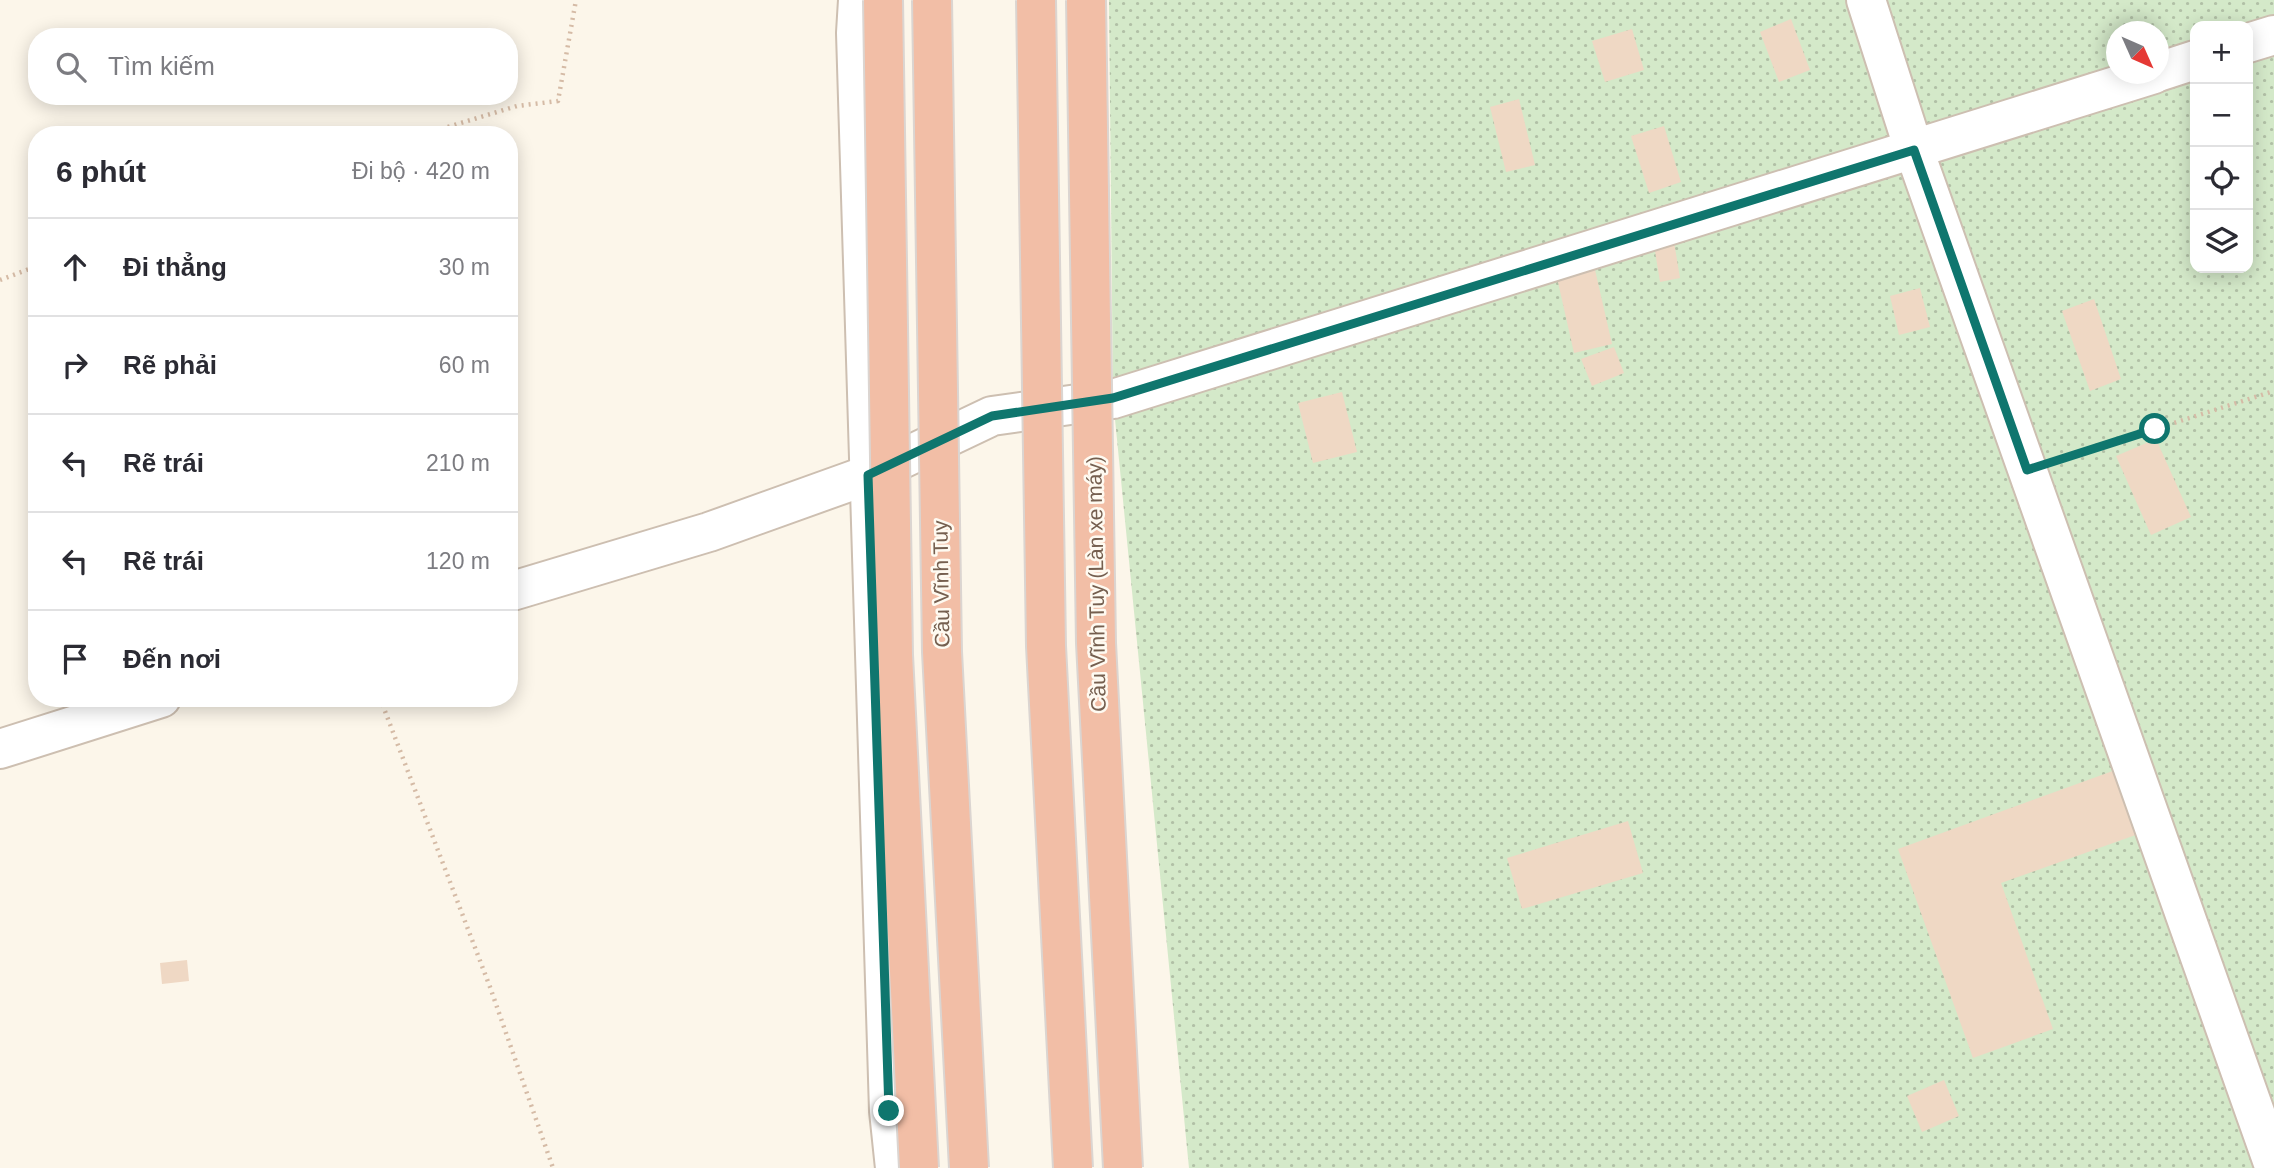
<!DOCTYPE html>
<html lang="vi">
<meta charset="utf-8">
<style>
:root{--surface:#fff;--page:#f7f7f7;--text:#2b2b33;--muted:#7c7c81;--line:#e1e1e2}
body{margin:0;font-family:Arial,sans-serif;background:var(--page);color:var(--text)}
.controls{position:absolute;right:21px;top:21px;display:grid;overflow:hidden;border-radius:14px;box-shadow:0 4px 18px #0003}
.controls button{width:63px;height:63px;display:grid;place-items:center;padding:0;border:0;border-bottom:2px solid var(--line);background:var(--surface);color:var(--text);font:35px sans-serif}
.compass{position:absolute;left:2106px;top:21px;width:63px;height:63px;border-radius:50%;background:var(--surface);box-shadow:0 4px 18px #0003;rotate:135deg}
.stop{position:absolute;width:21px;height:21px;margin:-16px;border:5px solid #0f766e;border-radius:50%;background:#fff}
.stop.end{background:#0f766e;border-color:#fff;box-shadow:0 2px 7px #0008}
.list{margin:0;padding:0;list-style:none}
h2{display:flex;justify-content:space-between;align-items:center;height:91px;margin:0;padding:0 28px;font-size:30px}
h2 small{font-size:23px;font-weight:400;color:var(--muted)}
.list li{display:grid;grid-template-columns:46px 1fr auto;gap:21px;align-items:center;box-sizing:border-box;height:98px;padding:0 28px;border-top:2px solid var(--line)}
.list b{display:block;font-size:26px;white-space:nowrap}
.list em{font-size:23px;font-style:normal;color:var(--muted)}
.icon{flex:none;width:38px;height:38px;fill:none;stroke:currentColor;stroke-width:2;stroke-linecap:round;stroke-linejoin:round}
.map{position:relative;flex:none;width:2274px;height:1168px;overflow:hidden}
.search{position:absolute;background:var(--surface);box-shadow:0 4px 18px #0003;left:28px;top:28px;width:490px;height:77px;display:flex;align-items:center;gap:18px;box-sizing:border-box;padding:0 24px;border-radius:28px;color:var(--muted);font-size:26px}
.panel{position:absolute;background:var(--surface);box-shadow:0 4px 18px #0003;left:28px;top:126px;width:490px;height:581px;border-radius:28px}
.map>svg:first-child{display:block}
.garden{fill:url(#garden-dots);fill-rule:evenodd}
.building{fill:#efd8c4}
.lines{fill:none;stroke-linecap:round;stroke-linejoin:round}
.minor-casing{stroke:#cdbfb1;stroke-width:42}
.path{stroke:#d5bba6;stroke-width:4.5;stroke-dasharray:2 5;stroke-linecap:butt}
.minor{stroke:#fff;stroke-width:38}
.highway-bridge-casing{stroke:#dbd5d1;stroke-width:42;stroke-linecap:butt}
.highway-bridge{stroke:#f2bea6;stroke-width:38}
.route{stroke:#0f766e;stroke-width:9}
.labels{text-anchor:middle;dominant-baseline:central;stroke-width:5;stroke-linejoin:round;paint-order:stroke}
.street-label{font-size:21px;fill:#755f4f;stroke:#fefaf1}
</style>
<div class="map">
<svg width="2274" height="1168" viewBox="0 0 2274 1168">
<defs>
<pattern id="garden-dots" width="8" height="8" patternUnits="userSpaceOnUse" patternTransform="scale(1.75)"><rect width="8" height="8" fill="#d4e9c9"/><path d="M2 2h.1M6 6h.1" fill="none" stroke="#b1c0a6" stroke-width="1.8" stroke-linecap="round"/></pattern>
</defs>
<rect width="100%" height="100%" fill="#fcf6ea"/>
<path class="garden" d="M1109,0H2274V1168H1189L1113,399ZM2195,26H2248V268H2195ZM2116,32H2158V74H2116Z"/>
<g class="building">
<polygon points="1791,19 1810,70 1779,82 1760,32"/>
<polygon points="1632,29 1644,70 1605,82 1592,41"/>
<polygon points="1519,99 1535,165 1506,172 1490,107"/>
<polygon points="1664,126 1681,182 1649,193 1631,136"/>
<polygon points="1674,242 1680,278 1660,282 1654,245"/>
<polygon points="1593,261 1612,344 1574,353 1555,269"/>
<polygon points="1920,288 1930,327 1899,335 1890,296"/>
<polygon points="2094,299 2121,379 2090,391 2062,311"/>
<polygon points="1614,347 1624,373 1592,386 1581,359"/>
<polygon points="1342,392 1357,452 1313,463 1298,403"/>
<polygon points="2156,439 2191,517 2151,535 2116,456"/>
<polygon points="2121,768 2144,832 2001,883 2053,1029 1973,1058 1898,849"/>
<polygon points="1628,821 1643,873 1522,909 1507,858"/>
<polygon points="187,960 189,981 162,984 160,963"/>
<polygon points="1944,1080 1959,1116 1922,1132 1907,1096"/>
</g>
<g class="lines">
<defs>
<g id="minor">
<polyline points="858,0 856,33 889,1111 895,1168"/>
<polyline points="1866,0 1914,150 2274,1166"/>
<polyline points="2248,43 2274,35"/>
<polyline points="2158,72 2195,60"/>
<polyline points="509,592 709,532 868,475 992,416 1113,399 2154,74"/>
<polyline points="0,749 161,698"/>
</g>
</defs>
<use href="#minor" class="minor-casing"/>
<g class="path">
<polyline points="421,135 517,106 558,101 576,0"/>
<polyline points="0,280 37,266"/>
<polyline points="2061,459 2274,391"/>
<polyline points="380,698 490,987 553,1168"/>
</g>
<use href="#minor" class="minor"/>
<defs>
<g id="highway-bridge">
<polyline points="883,0 893,655 919,1168"/>
<polyline points="932,0 942,652 969,1168"/>
<polyline points="1036,0 1046,646 1073,1168"/>
<polyline points="1086,0 1096,643 1123,1168"/>
</g>
</defs>
<use href="#highway-bridge" class="highway-bridge-casing"/>
<use href="#highway-bridge" class="highway-bridge"/>
</g>
<g class="lines">
<polyline class="route" points="889,1111 868,475 992,416 1113,398 1914,150 2027,470 2155,429"/>
</g>
<g class="labels">
<g class="street-label">
<text transform="translate(941 584) rotate(-91)">Cầu Vĩnh Tuy</text>
<text transform="translate(1096 584) rotate(-91)">Cầu Vĩnh Tuy (Làn xe máy)</text>
</g>
</g>
</svg>
<div class="controls">
<button>+</button>
<button>−</button>
<button><svg class="icon" aria-label="locate" viewBox="0 0 24 24"><circle cx="12" cy="12" r="6"/><path d="M12 2v4M12 18v4M2 12h4M18 12h4"/></svg></button>
<button><svg class="icon" aria-label="layers" viewBox="0 0 24 24"><path d="M12 4l9 5-9 5-9-5zM3 14l9 5 9-5"/></svg></button>
</div>
<svg class="compass" viewBox="-18 -18 36 36"><path d="M0-13l5 13h-10z" fill="#e53935"/><path d="M0 13l5-13h-10z" fill="#7c7c81"/></svg>
<div class="stop" style="left:2155px;top:429px"></div>
<div class="stop end" style="left:889px;top:1111px"></div>
<div class="search"><svg class="icon" aria-label="search" viewBox="0 0 24 24"><circle cx="10" cy="10" r="6"/><path d="M15 15l6 6"/></svg>Tìm kiếm</div>
<section class="panel">
<h2>6 phút<small>Đi bộ · 420 m</small></h2>
<ul class="list">
<li><svg class="icon" aria-label="ahead" viewBox="0 0 24 24"><path d="M12 20V5M6 11l6-6 6 6"/></svg><div><b>Đi thẳng</b></div><em>30 m</em></li>
<li><svg class="icon" aria-label="right" viewBox="0 0 24 24"><path d="M7 20v-9h11M14 6l5 5-5 5"/></svg><div><b>Rẽ phải</b></div><em>60 m</em></li>
<li><svg class="icon" aria-label="left" viewBox="0 0 24 24"><path d="M17 20v-9H6M10 6l-5 5 5 5"/></svg><div><b>Rẽ trái</b></div><em>210 m</em></li>
<li><svg class="icon" aria-label="left" viewBox="0 0 24 24"><path d="M17 20v-9H6M10 6l-5 5 5 5"/></svg><div><b>Rẽ trái</b></div><em>120 m</em></li>
<li><svg class="icon" aria-label="arrive" viewBox="0 0 24 24"><path d="M6 21V4h12l-3 4 3 4H6"/></svg><div><b>Đến nơi</b></div></li>
</ul>
</section>
</div>
